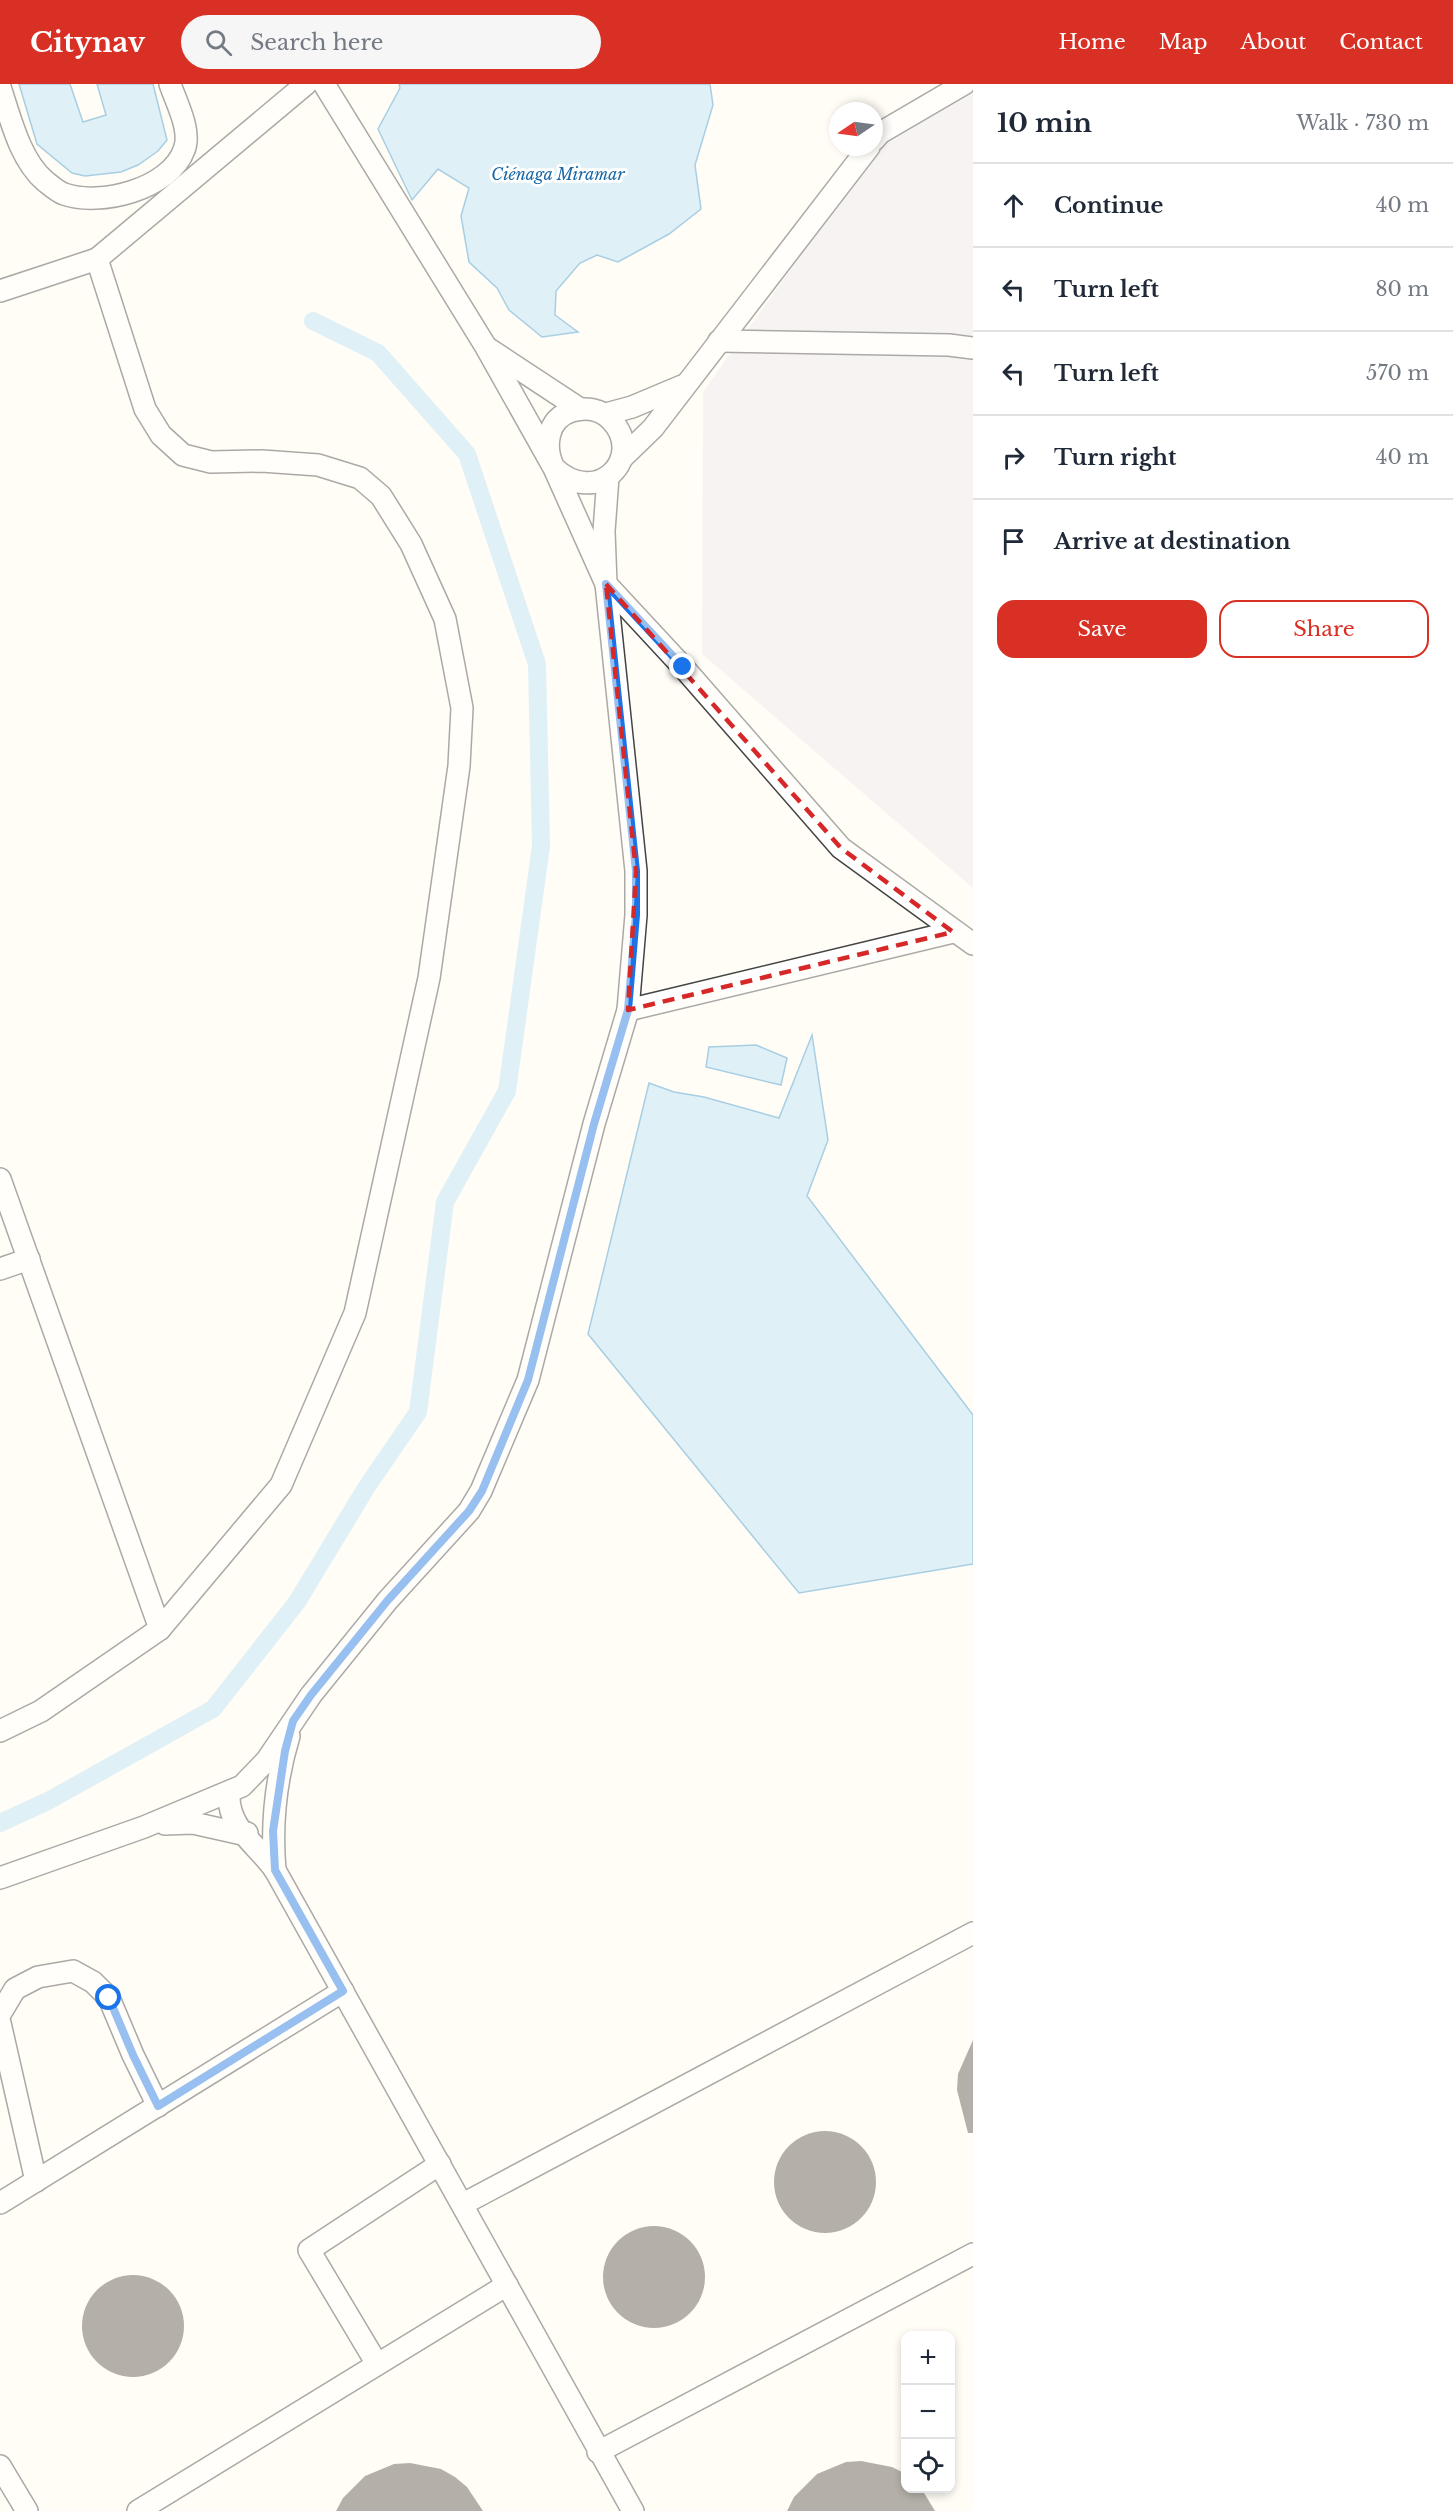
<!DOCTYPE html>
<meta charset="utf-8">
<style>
:root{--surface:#fff;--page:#f6f6f7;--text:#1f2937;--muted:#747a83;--line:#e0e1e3;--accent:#d93025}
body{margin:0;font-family:"Libre Baskerville",serif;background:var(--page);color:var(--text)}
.controls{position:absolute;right:18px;bottom:18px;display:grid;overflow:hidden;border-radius:12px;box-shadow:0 3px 9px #0003}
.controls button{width:54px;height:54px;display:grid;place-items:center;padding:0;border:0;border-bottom:2px solid var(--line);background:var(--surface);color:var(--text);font:30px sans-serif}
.compass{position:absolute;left:829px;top:18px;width:54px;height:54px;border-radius:50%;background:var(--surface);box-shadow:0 3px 9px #0003;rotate:257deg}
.stop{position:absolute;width:18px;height:18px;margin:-14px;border:4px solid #1a73e8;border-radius:50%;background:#fff}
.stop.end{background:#1a73e8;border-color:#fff;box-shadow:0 2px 6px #0008}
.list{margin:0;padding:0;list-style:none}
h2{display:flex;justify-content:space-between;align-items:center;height:78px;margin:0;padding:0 24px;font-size:26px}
h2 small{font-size:20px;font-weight:400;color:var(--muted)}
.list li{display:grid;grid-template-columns:39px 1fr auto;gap:18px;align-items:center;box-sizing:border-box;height:84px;padding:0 24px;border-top:2px solid var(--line)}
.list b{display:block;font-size:22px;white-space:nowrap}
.list em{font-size:20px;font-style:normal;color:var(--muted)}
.actions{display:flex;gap:12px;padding:18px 24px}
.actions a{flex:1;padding:14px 0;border:2px solid var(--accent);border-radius:18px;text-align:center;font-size:21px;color:var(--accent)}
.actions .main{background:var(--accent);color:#fff}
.icon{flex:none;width:33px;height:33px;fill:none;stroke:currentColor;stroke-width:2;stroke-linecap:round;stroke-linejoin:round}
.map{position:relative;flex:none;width:973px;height:2427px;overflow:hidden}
header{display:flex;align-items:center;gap:36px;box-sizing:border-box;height:84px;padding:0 30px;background:var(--accent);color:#fff}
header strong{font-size:28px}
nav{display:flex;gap:33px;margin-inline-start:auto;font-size:21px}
.search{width:420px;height:54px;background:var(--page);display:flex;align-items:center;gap:15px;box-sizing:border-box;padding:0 21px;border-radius:33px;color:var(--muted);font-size:22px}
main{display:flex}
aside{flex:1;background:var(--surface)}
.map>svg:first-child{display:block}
.industrial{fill:#eee6ef}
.water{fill:#b9e0f7;stroke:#3f96cf;stroke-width:1.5}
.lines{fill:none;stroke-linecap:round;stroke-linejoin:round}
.canal{stroke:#b9e0f7;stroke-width:18}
.building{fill:#5a524d}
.minor-casing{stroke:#444;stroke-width:24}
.minor{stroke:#fff;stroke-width:21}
.route{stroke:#1a73e8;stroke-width:8}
.marked{fill:none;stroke:#d62828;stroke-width:4.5;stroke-dasharray:12 8;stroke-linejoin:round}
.labels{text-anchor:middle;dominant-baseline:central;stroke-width:6;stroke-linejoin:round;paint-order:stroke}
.water-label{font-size:16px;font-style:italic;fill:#1768a6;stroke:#fff}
</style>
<header>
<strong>Citynav</strong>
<div class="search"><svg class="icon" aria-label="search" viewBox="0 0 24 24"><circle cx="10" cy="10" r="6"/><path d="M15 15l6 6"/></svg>Search here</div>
<nav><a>Home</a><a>Map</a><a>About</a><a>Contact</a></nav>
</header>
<main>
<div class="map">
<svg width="973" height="2427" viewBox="0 0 973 2427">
<rect width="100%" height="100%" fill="#fffdf5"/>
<polygon class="industrial" points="973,0 973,804 702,570 703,308 885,54"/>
<g class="water">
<polygon points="19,0 70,0 83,38 106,31 97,0 153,0 167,56 158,67 138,81 121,88 85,92 72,89 37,60"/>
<polygon points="399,0 710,0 713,21 695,81 701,125 669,150 618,178 597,171 580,179 556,207 555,231 578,248 542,253 509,226 497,204 469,178 461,132 469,104 438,85 412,116 378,45 400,4"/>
<polygon points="812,951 828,1056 807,1112 973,1331 973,1480 799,1509 588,1250 649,999 674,1008 704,1013 779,1034"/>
<polygon points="756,961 787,974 781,1001 706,983 709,963"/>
</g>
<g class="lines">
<polyline class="canal" points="0,1739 48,1717 213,1625 297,1518 366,1404 418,1328 445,1118 507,1007 541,762 537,580 467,370 378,269 313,237"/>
</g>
<g class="building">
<polygon points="973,1956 973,2049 968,2049 957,2006 958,1990"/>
<circle cx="825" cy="2098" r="51"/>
<circle cx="654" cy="2193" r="51"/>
<circle cx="133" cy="2242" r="51"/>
<polygon points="861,2377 892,2383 906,2390 906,2404 921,2404 935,2427 787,2427 794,2413 817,2390 846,2378"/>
<polygon points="410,2379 441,2385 455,2393 467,2403 483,2427 336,2427 343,2414 365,2392 394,2380"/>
</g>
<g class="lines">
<defs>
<g id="minor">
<path d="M324,0L486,263L554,384C598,425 646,372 611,336C601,325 586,323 572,327C546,335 544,364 554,384L606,500L683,583L841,764L973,860"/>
<path d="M0,3C10,33 20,76 45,97C50,101 58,108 64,110C100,123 170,105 184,66C192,47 176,18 170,0"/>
<polyline points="874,56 880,49 964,0"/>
<polyline points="0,207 97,175"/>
<polyline points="719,257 949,261 973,264"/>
<polyline points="489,265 580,325"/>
<polyline points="606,330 632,323 682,302"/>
<polyline points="621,375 653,344 869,63"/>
<polyline points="628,926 953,848"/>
<polyline points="0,1095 160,1545"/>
<polyline points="0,1185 29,1175"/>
<polyline points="0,1647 41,1627 160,1545 281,1401 355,1229 429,894 459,682 462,624 445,535 411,460 381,412 360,394 318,381 262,377 211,378 183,371 161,351 145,325 97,175 306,0"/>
<path d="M229,1709C227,1744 257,1760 275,1786L633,2427"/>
<polyline points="165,1740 193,1739 242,1750 247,1749"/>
<path d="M275,1786C271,1741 276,1695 289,1652"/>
<polyline points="0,1794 144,1743 242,1702 267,1676 311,1611 388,1516 469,1427 481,1407 528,1296 594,1040 628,926 636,831 636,787 606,500 604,447 608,393"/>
<polyline points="0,1930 15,1905 38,1893 73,1887 93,1898 109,1914 133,1971 158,2022"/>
<polyline points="0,1939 36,2097"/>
<polyline points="0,2119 343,1907"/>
<polyline points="463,2120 973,1849"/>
<polyline points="377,2280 309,2166 440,2080"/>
<polyline points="598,2368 973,2170"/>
<polyline points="0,2382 27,2427"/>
<polyline points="138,2427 507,2201"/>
</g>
</defs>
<use href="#minor" class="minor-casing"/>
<use href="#minor" class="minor"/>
</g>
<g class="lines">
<polyline class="route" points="109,1914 133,1971 158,2022 343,1907 275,1786 273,1747 285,1667 293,1637 311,1611 388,1516 469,1427 482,1407 528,1296 594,1040 628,926 636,831 636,787 606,500 683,583"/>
</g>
<path d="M0 0H973V2427H0ZM606,500L841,764L953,848L628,926L636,787Z" fill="#fffdf5" fill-opacity=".55" fill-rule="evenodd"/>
<path class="marked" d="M606,500L841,764L953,848L628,926L636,787Z"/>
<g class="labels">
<g class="water-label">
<text x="558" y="90">Ciénaga Miramar</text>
</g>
</g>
</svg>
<div class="controls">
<button>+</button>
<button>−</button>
<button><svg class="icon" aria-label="locate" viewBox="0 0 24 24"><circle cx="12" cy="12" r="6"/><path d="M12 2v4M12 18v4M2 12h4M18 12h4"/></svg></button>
</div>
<svg class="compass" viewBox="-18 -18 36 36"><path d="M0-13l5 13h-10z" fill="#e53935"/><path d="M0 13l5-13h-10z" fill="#747a83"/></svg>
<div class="stop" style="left:109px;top:1914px"></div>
<div class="stop end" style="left:683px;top:583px"></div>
</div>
<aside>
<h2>10 min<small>Walk · 730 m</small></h2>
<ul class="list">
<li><svg class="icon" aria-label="ahead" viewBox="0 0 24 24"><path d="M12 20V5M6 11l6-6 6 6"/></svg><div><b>Continue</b></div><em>40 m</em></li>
<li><svg class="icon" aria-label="left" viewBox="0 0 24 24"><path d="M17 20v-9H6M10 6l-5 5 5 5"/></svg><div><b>Turn left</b></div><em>80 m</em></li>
<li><svg class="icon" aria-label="left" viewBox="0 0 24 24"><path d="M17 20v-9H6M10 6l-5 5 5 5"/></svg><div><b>Turn left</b></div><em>570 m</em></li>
<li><svg class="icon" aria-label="right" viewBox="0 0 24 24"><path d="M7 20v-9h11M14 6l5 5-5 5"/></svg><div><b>Turn right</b></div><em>40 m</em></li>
<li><svg class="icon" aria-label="arrive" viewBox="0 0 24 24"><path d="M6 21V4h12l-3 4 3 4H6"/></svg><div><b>Arrive at destination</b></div></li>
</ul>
<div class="actions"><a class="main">Save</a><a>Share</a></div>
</aside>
</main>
